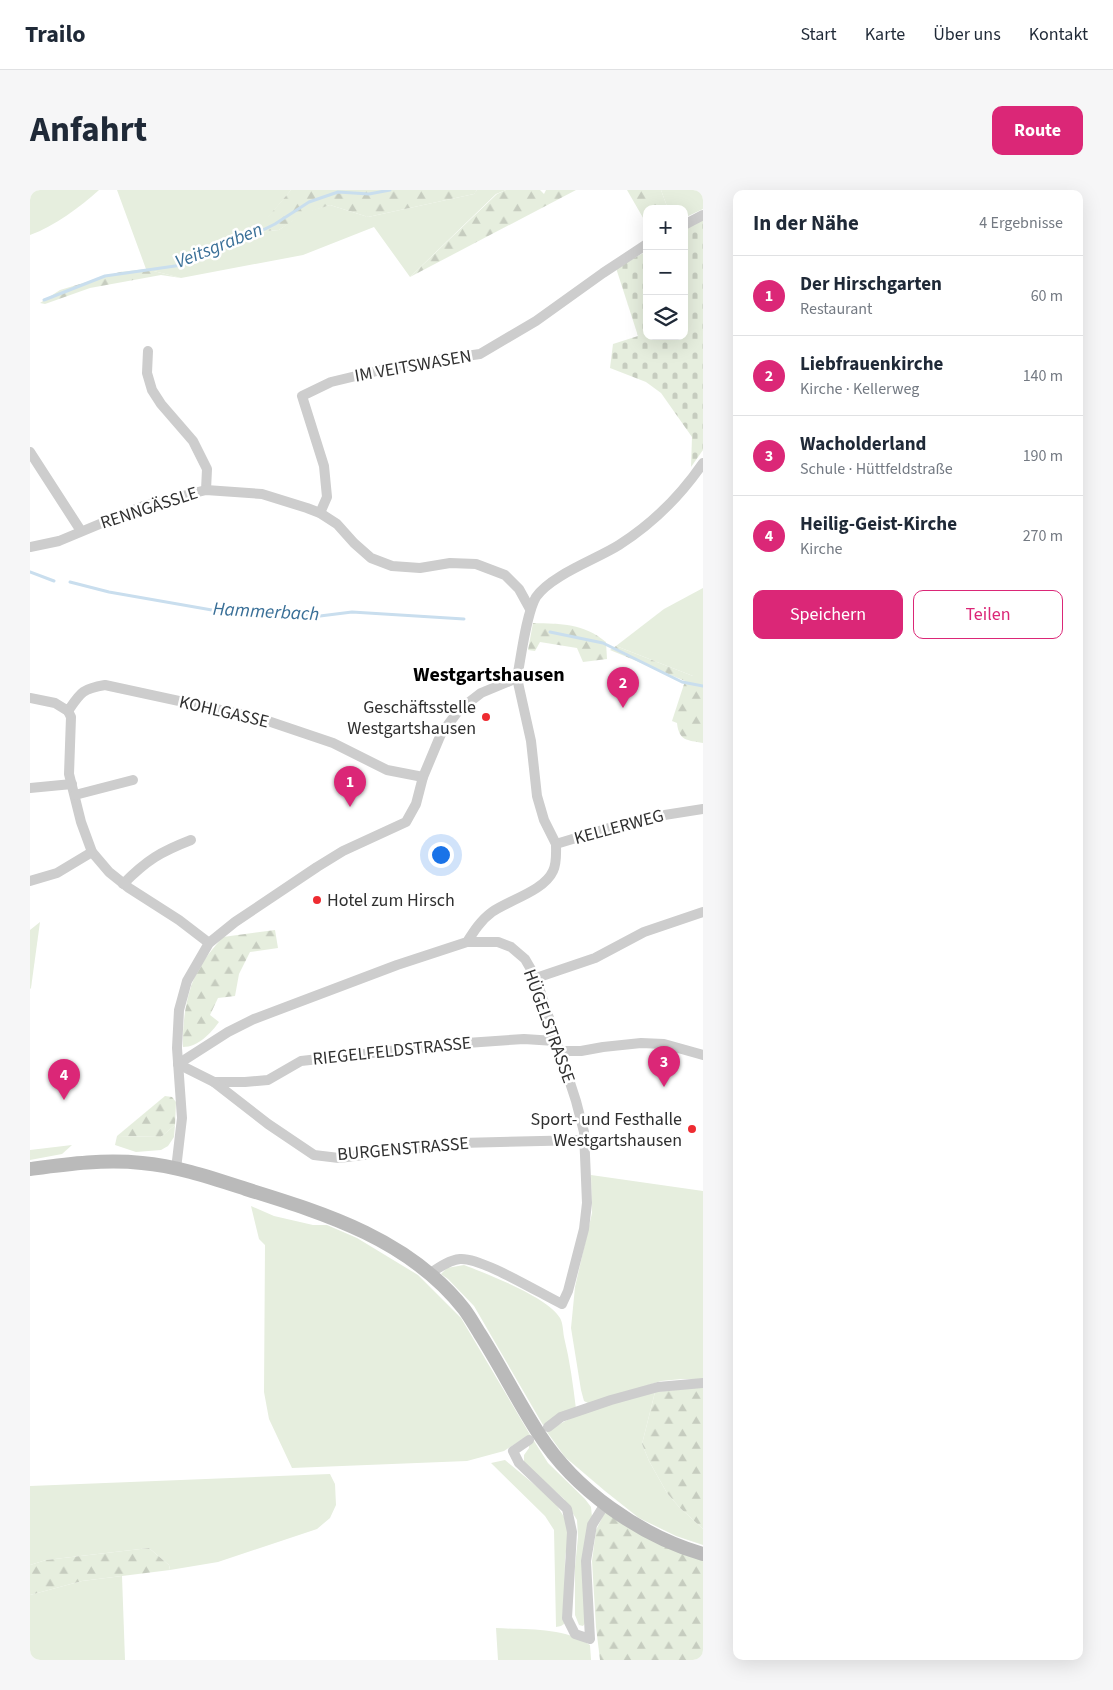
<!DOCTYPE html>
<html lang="de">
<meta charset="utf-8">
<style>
:root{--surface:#fff;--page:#f6f6f7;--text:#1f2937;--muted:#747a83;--line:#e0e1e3;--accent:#db2777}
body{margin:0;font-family:"Source Sans 3",sans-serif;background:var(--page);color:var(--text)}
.controls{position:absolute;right:15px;top:15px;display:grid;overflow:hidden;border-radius:10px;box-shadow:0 5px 20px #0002}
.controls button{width:45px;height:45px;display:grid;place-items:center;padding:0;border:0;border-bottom:1px solid var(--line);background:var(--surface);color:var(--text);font:25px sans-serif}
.you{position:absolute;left:410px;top:664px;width:18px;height:18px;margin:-12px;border:4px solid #fff;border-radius:50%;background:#1a73e8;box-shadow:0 0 0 8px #1a73e833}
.badge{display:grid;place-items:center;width:32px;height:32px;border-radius:50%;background:var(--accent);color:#fff;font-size:16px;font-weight:700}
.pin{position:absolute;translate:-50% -41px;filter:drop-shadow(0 1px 2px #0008)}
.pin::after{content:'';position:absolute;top:26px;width:18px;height:15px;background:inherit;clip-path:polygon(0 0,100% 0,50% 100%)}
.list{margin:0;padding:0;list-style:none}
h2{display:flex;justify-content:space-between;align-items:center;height:65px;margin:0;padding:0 20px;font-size:21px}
h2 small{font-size:16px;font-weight:400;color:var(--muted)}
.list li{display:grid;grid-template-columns:32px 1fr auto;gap:15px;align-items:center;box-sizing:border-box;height:80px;padding:0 20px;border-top:1px solid var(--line)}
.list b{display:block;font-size:19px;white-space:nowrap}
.list p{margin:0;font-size:16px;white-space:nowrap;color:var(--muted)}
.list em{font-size:16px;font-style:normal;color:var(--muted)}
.actions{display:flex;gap:10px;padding:15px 20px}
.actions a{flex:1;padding:11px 0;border:1px solid var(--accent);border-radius:10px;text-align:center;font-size:18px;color:var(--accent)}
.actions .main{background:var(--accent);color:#fff}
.icon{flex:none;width:28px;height:28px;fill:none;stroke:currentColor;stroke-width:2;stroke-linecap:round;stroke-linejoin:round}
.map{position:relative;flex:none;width:673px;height:1470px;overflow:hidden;border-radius:10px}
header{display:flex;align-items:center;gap:30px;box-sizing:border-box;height:70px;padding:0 25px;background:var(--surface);border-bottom:1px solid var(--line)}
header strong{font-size:24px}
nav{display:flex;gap:28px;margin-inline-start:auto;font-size:18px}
.intro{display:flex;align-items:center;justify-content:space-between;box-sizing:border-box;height:120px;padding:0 30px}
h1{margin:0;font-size:35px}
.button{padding:12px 22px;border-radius:10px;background:var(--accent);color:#fff;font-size:18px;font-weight:700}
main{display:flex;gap:30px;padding:0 30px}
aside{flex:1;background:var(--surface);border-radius:10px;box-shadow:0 5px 20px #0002}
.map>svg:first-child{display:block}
.grass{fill:#e6eede}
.forest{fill:url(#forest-firs)}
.cemetery{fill:url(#cemetery-stones)}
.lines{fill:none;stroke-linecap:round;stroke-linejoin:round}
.stream{stroke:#c9deee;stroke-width:3}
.street{stroke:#cdcdcd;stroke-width:10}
.secondary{stroke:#bababa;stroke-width:14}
.poi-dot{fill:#ee2b31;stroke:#fff;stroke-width:2}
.labels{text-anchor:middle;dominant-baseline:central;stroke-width:5;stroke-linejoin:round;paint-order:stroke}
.street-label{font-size:18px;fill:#303030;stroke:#fff}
.poi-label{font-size:18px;fill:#303030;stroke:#fff;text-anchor:end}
.water-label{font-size:19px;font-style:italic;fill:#396f97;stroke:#fff}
.quarter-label{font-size:20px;font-weight:bold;fill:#000;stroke:#fff}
</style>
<header>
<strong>Trailo</strong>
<nav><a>Start</a><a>Karte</a><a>Über uns</a><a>Kontakt</a></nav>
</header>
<div class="intro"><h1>Anfahrt</h1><a class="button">Route</a></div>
<main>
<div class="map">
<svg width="673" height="1470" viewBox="0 0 673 1470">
<defs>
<pattern id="forest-firs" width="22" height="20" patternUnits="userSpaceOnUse" patternTransform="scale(1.25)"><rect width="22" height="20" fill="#e6eede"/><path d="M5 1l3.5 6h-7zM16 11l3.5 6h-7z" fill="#c6ccbf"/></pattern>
<pattern id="cemetery-stones" width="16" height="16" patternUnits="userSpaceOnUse" patternTransform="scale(1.25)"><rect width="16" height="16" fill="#e6eede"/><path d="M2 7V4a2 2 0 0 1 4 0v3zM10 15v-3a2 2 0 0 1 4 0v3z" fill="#c6ccbf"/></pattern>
</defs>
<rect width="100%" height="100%" fill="#fff"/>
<g class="grass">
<path d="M0,0H69C50,17 25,36 0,45Z"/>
<polygon points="87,0 261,0 226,42 249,40 273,23 300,15 338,27 444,4 447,0 476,0 466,4 380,87 344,37 273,65 151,88 116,79"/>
<polygon points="631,0 673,0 673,19 654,28 654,19 638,19"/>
<polygon points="673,398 673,486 663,486 586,456 634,419"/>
<polygon points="10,732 1,798 0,799 0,740"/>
<polygon points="145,935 144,947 138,956 131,960 106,962 85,955 87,946 131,947"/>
<polygon points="42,955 32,964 0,970 0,960"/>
<polygon points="561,985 673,1001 673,1189 652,1189 631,1191 560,1214 554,1211 551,1200 541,1138 545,1097 562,1023"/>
<polygon points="221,1016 244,1026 283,1035 297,1035 327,1048 388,1085 431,1128 499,1243 518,1273 555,1309 561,1317 562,1327 556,1432 553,1436 549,1435 545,1425 545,1377 548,1347 547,1330 534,1309 498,1277 494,1272 494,1265 499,1258 499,1253 494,1248 474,1261 437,1271 262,1278 239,1229 234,1202 235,1055 229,1049"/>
<path d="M434,1075C457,1084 518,1107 530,1128C533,1133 533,1141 534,1147C540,1171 543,1195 546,1219L527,1226L513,1235L444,1116L418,1089L411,1084L417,1078Z"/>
<path d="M625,1202L612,1254L619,1271L637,1303L649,1317L673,1339V1355L646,1346L609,1328L575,1301L535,1267L517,1242C548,1220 589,1213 625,1202Z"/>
<polygon points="475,1270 524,1311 536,1330 539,1343 535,1368 534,1434 531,1436 526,1437 524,1340 515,1326 461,1273"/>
<polygon points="300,1284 305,1294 306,1315 300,1328 287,1339 188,1372 140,1380 139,1375 119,1358 16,1370 0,1375 0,1296"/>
<polygon points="92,1386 95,1470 0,1470 0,1405 52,1391"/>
<path d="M466,1438C498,1440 533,1437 560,1455L561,1470H468Z"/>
</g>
<g class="forest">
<polygon points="261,0 447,0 444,4 338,27 300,15 273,24 249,40 225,42"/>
<polygon points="476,0 510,0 514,4 516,0 546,0 380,87 467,4"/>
<polygon points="597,0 631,0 638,19 617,19 616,33"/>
<polygon points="116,79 151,88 131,85 60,98 15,114 10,113 30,100 90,82"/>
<path d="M503,433C532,434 553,433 576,452L577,469L553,472L547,458L510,452L505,461L498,460Z"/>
<path d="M586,456L663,486H673V553C657,550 649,551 647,533L642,531L655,491L580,460Z"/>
<path d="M245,740L248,758L220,762L209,784L205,806L188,808L180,825L189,832C181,843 168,857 153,857C152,831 157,797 171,775C177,765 185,756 193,747Z"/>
<polygon points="135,906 142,907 146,912 145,935 131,947 87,946"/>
<polygon points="673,1197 673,1339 649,1317 637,1303 619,1271 612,1254 625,1202"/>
<polygon points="575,1322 673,1370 673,1470 570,1470 566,1437 562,1371 566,1340"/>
<polygon points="119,1358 139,1375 140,1380 52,1391 0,1405 0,1375 16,1370"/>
</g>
<polygon class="cemetery" points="673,29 673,260 661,277 662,247 631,203 616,192 580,178 583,154 608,146 586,78 617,61 617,146 654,146 654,40"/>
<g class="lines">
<g class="stream">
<polyline points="14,110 75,86 152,75 193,51 221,46 245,34 279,12 308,2 339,4 360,0"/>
<polyline points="0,382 24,391"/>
<polyline points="40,392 79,402 199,423 290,426 322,422 434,429"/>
<polyline points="520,442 573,453 652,492 673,496"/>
</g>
<g class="street">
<polyline points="654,35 673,25"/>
<polyline points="118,161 117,183 122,200 131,214 163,251 177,279 176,300"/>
<polyline points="0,262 51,341"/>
<polyline points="290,323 297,307 294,276 272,206 301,192 372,175 450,164 506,131 573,83 617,54"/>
<polyline points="0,357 29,351 113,316 176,300 232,304 277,318 290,323 307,334 324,353 341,368 362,376 390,378 420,373 446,374 475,385 489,399 500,419"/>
<polyline points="487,488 501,551 507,606 514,630 526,654 609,629 673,619"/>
<path d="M0,508L25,513L38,521C51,502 52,499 75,495L232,529L303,553L357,580L393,587"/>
<polyline points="38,521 41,527 39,584 51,632 62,662 79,682 99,698 149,730 179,753"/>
<polyline points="0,598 42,594"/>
<polyline points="45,605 103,590"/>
<polyline points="0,691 27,683 62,662"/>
<path d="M93,694C117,670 130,662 161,650"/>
<polyline points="506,788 565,768 614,742 673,722"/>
<polyline points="529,861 551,861 573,857 611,853 634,854 673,865"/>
<path d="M148,874L198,842L224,829L367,775L437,752C444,741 451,730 462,722C479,710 514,701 523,681C527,673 526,663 526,654"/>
<polyline points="148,874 184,892 215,892 238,890 271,871 422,854 494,849 525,851"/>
<polyline points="184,892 238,934 284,965 309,968 430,953 555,950"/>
<path d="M146,979L152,928L147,858L149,820L157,791L179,753L205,732L287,677L313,661L376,632L386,614L393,587L411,544L429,520L451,503L487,488C491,468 496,424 506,407C521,385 567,369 589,355C622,334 651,305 673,273"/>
<path d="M399,1084C408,1078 419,1070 430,1069C451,1067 511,1104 532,1114L538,1101L554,1039L557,1013L554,942L546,911L506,788L495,769L481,757L468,752H437"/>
<polyline points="518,1237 531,1227 581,1210 628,1197 673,1193"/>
<polyline points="499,1250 483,1261 489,1273 537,1319 542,1342 537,1428 545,1444 560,1449 556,1371 562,1335 575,1314"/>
</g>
<path class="secondary" d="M0,979C38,974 74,969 112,973C147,976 182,988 216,999C297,1024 380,1050 434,1119C440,1127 445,1136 450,1144C471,1177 488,1212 509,1244C545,1300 610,1346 673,1364"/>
</g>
<g class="poi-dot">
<circle cx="456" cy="527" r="5"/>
<circle cx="287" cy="710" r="5"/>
<circle cx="662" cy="939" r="5"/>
</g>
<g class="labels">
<g class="street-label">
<text transform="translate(383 176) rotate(-10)">IM VEITSWASEN</text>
<text transform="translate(119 318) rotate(-18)">RENNGÄSSLE</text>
<text transform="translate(194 522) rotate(13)">KOHLGASSE</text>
<text transform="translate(589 637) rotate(-15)">KELLERWEG</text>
<text transform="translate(519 836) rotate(70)">HÜGELSTRASSE</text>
<text transform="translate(362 861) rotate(-6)">RIEGELFELDSTRASSE</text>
<text transform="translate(373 959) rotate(-5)">BURGENSTRASSE</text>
</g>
<g class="poi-label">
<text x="446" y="517">Geschäftsstelle<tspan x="446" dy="21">Westgartshausen</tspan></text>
<text x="297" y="710" text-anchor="start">Hotel zum Hirsch</text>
<text x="652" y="929">Sport- und Festhalle<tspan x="652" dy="21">Westgartshausen</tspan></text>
</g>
<g class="water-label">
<text transform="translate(189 56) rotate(-22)">Veitsgraben</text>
<text transform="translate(236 422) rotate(3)">Hammerbach</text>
</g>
<g class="quarter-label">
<text x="459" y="485">Westgartshausen</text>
</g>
</g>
</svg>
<div class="controls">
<button>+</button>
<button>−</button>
<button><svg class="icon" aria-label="layers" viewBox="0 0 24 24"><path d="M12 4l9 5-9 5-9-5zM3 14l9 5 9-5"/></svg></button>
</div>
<div class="you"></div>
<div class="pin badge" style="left:320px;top:617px">1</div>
<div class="pin badge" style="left:593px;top:518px">2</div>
<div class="pin badge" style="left:634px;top:897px">3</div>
<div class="pin badge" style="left:34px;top:910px">4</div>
</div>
<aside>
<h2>In der Nähe<small>4 Ergebnisse</small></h2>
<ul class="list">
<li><span class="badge">1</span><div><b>Der Hirschgarten</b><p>Restaurant</p></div><em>60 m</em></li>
<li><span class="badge">2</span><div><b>Liebfrauenkirche</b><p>Kirche · Kellerweg</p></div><em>140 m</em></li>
<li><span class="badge">3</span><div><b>Wacholderland</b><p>Schule · Hüttfeldstraße</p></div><em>190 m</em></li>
<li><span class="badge">4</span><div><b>Heilig-Geist-Kirche</b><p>Kirche</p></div><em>270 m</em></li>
</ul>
<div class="actions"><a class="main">Speichern</a><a>Teilen</a></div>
</aside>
</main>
